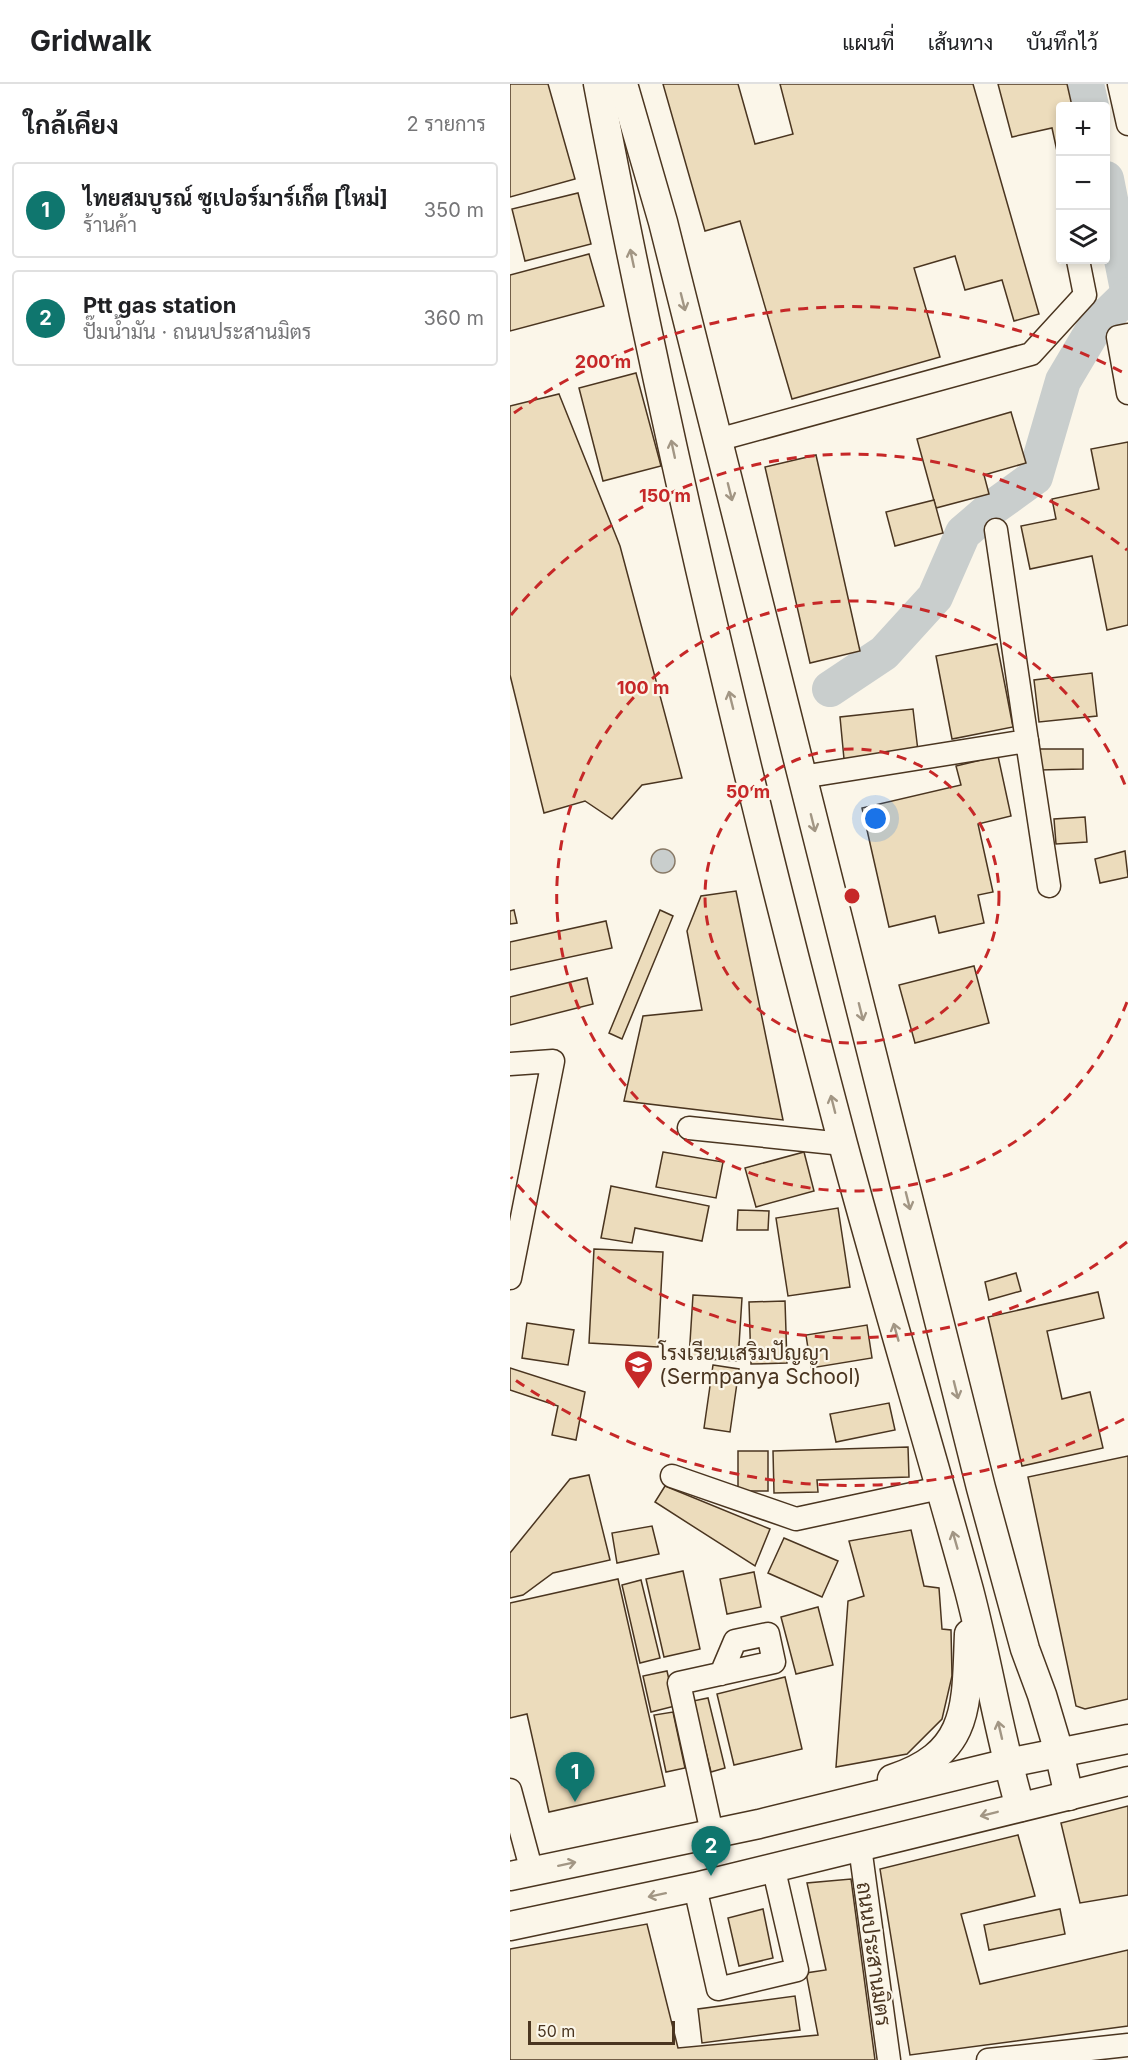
<!DOCTYPE html>
<html lang="th">
<meta charset="utf-8">
<style>
:root{--surface:#fff;--page:#f2f2f2;--text:#202124;--muted:#757577;--line:#e0e0e0;--accent:#0f766e}
body{margin:0;font-family:Inter,Sarabun,sans-serif;background:var(--page);color:var(--text)}
.controls{position:absolute;right:18px;top:18px;display:grid;overflow:hidden;border-radius:6px;box-shadow:0 3px 9px #0003}
.controls button{width:54px;height:54px;display:grid;place-items:center;padding:0;border:0;border-bottom:2px solid var(--line);background:var(--surface);color:var(--text);font:30px sans-serif}
.scale{position:absolute;left:18px;bottom:15px;width:147px;box-sizing:border-box;padding-left:6px;border:3px solid #4a3520;border-top:0;font-size:16px;line-height:21px;white-space:nowrap;color:#4a3520;-webkit-text-stroke:4px #fbf6e9;paint-order:stroke}
.you{position:absolute;left:366px;top:735px;width:21px;height:21px;margin:-15px;border:4px solid #fff;border-radius:50%;background:#1a73e8;box-shadow:0 0 0 9px #1a73e833}
.badge{display:grid;place-items:center;width:39px;height:39px;border-radius:50%;background:var(--accent);color:#fff;font-size:20px;font-weight:700}
.pin{position:absolute;translate:-50% -50px;filter:drop-shadow(0 2px 3px #0008)}
.pin::after{content:'';position:absolute;top:32px;width:21px;height:18px;background:inherit;clip-path:polygon(0 0,100% 0,50% 100%)}
.list{margin:0;padding:0;list-style:none}
h2{display:flex;justify-content:space-between;align-items:center;height:78px;margin:0;padding:0 24px;font-size:26px}
h2 small{font-size:20px;font-weight:400;color:var(--muted)}
.list li{display:grid;grid-template-columns:39px 1fr auto;gap:18px;align-items:center;box-sizing:border-box;height:96px;margin:0 12px 12px;padding:0 12px;border:2px solid var(--line);border-radius:6px}
.list b{display:block;font-size:22px;white-space:nowrap}
.list p{margin:0;font-size:20px;white-space:nowrap;color:var(--muted)}
.list em{font-size:20px;font-style:normal;color:var(--muted)}
.icon{flex:none;width:33px;height:33px;fill:none;stroke:currentColor;stroke-width:2;stroke-linecap:round;stroke-linejoin:round}
.map{position:relative;flex:none;width:618px;height:1976px;overflow:hidden}
header{display:flex;align-items:center;gap:36px;box-sizing:border-box;height:84px;padding:0 30px;background:var(--surface);border-bottom:2px solid var(--line)}
header strong{font-size:28px}
nav{display:flex;gap:33px;margin-inline-start:auto;font-size:21px}
main{display:flex}
aside{flex:1;background:var(--surface)}
.map>svg:first-child{display:block}
.water{fill:#c9cecd;stroke:#887966;stroke-width:1.5}
.lines{fill:none;stroke-linecap:round;stroke-linejoin:round}
.river{stroke:#c9cecd;stroke-width:36}
.building{fill:#ecdcbc;stroke:#4a3520;stroke-width:1.5}
.minor-casing{stroke:#4a3520;stroke-width:25}
.major-casing{stroke:#4a3520;stroke-width:31}
.minor{stroke:#fbf6e9;stroke-width:22}
.major{stroke:#fbf6e9;stroke-width:28}
.oneway{stroke:#a29684}
.ring{fill:none;stroke:#c62828;stroke-width:3;stroke-dasharray:10 8}
.labels{text-anchor:middle;dominant-baseline:central;stroke-width:4.5;stroke-linejoin:round;paint-order:stroke}
.poi-label{font-size:21px;fill:#4a3520;stroke:#fbf6e9;text-anchor:start}
.street-label{font-size:21px;fill:#4a3520;stroke:#fbf6e9}
.centre{fill:#c62828;stroke:#fbf6e9;stroke-width:3}
.ring-label{font-size:18px;text-anchor:middle;font-weight:bold;fill:#c62828;stroke:#fbf6e9;stroke-width:4.5;stroke-linejoin:round;paint-order:stroke}
</style>
<header>
<strong>Gridwalk</strong>
<nav><a>แผนที่</a><a>เส้นทาง</a><a>บันทึกไว้</a></nav>
</header>
<main>
<aside>
<h2>ใกล้เคียง<small>2 รายการ</small></h2>
<ul class="list">
<li><span class="badge">1</span><div><b>ไทยสมบูรณ์ ซูเปอร์มาร์เก็ต [ใหม่]</b><p>ร้านค้า</p></div><em>350 m</em></li>
<li><span class="badge">2</span><div><b>Ptt gas station</b><p>ปั๊มน้ำมัน · ถนนประสานมิตร</p></div><em>360 m</em></li>
</ul>
</aside>
<div class="map">
<svg width="618" height="1976" viewBox="0 0 618 1976">
<rect width="100%" height="100%" fill="#fbf6e9"/>
<circle class="water" cx="153" cy="777" r="12"/>
<g class="lines">
<g class="river">
<polyline points="576,0 581,22"/>
<polyline points="596,95 618,206"/>
<polyline points="320,605 374,569 425,513 453,449 482,424 525,393 553,297 585,243 618,211"/>
</g>
</g>
<g class="building">
<polygon points="0,0 38,0 65,95 0,113"/>
<polygon points="153,0 228,0 245,60 283,50 270,0 463,0 529,230 504,237 492,196 455,206 445,172 404,184 430,273 282,315 230,137 195,147"/>
<polygon points="488,0 557,0 562,22 550,22 550,81 542,44 502,53"/>
<polygon points="68,109 81,160 15,177 2,125"/>
<polygon points="79,170 94,222 0,247 0,191"/>
<polygon points="126,289 151,382 93,397 69,304"/>
<polygon points="49,310 110,462 172,694 132,701 102,735 75,717 34,729 0,591 0,322"/>
<polygon points="501,328 516,379 474,391 479,410 426,424 407,355"/>
<polygon points="618,358 618,541 597,546 582,472 520,485 511,442 546,435 542,415 589,405 581,365"/>
<polygon points="306,371 350,567 300,579 255,383"/>
<polygon points="424,416 433,449 385,462 376,428"/>
<polygon points="487,560 503,643 442,655 426,572"/>
<polygon points="582,589 587,632 529,638 524,596"/>
<polygon points="403,625 408,667 334,675 330,633"/>
<polygon points="530,665 573,665 573,685 529,686"/>
<polygon points="488,672 501,732 468,740 483,808 468,811 474,839 429,849 425,832 379,843 352,724 451,701 446,682"/>
<polygon points="575,733 577,758 546,760 544,735"/>
<polygon points="615,767 618,793 590,799 585,775"/>
<polygon points="226,807 273,1036 114,1017 133,932 192,926 177,847 191,812"/>
<polygon points="4,826 7,839 0,840 0,827"/>
<polygon points="150,826 163,832 112,955 99,949"/>
<polygon points="96,837 102,864 0,886 0,858"/>
<polygon points="464,882 479,939 405,959 389,901"/>
<polygon points="77,894 83,920 0,941 0,913"/>
<polygon points="153,1068 213,1078 206,1114 146,1103"/>
<polygon points="294,1068 304,1107 246,1123 235,1084"/>
<polygon points="101,1102 199,1122 192,1157 125,1144 122,1159 91,1154"/>
<polygon points="328,1124 340,1203 278,1212 266,1134"/>
<polygon points="228,1126 259,1127 258,1146 227,1146"/>
<polygon points="84,1165 153,1168 148,1263 79,1259"/>
<polygon points="506,1189 511,1207 479,1216 475,1198"/>
<polygon points="588,1208 594,1234 537,1247 552,1315 580,1308 593,1364 512,1382 478,1233"/>
<polygon points="183,1211 232,1214 228,1277 179,1274"/>
<polygon points="275,1217 277,1279 241,1280 239,1218"/>
<polygon points="17,1239 64,1246 58,1281 12,1274"/>
<polygon points="357,1241 362,1274 301,1284 296,1251"/>
<polygon points="203,1281 229,1285 220,1348 194,1344"/>
<polygon points="0,1284 75,1308 66,1356 42,1351 48,1322 0,1306"/>
<polygon points="379,1319 385,1346 326,1358 320,1330"/>
<polygon points="398,1363 399,1393 307,1396 308,1408 264,1409 263,1367"/>
<rect x="228" y="1367" width="30" height="40"/>
<polygon points="618,1372 618,1615 575,1625 566,1622 518,1393"/>
<polygon points="79,1391 100,1476 43,1489 13,1511 0,1514 0,1469 60,1395"/>
<polygon points="155,1402 260,1445 245,1482 145,1418"/>
<polygon points="142,1442 149,1470 107,1479 102,1449"/>
<polygon points="401,1446 414,1502 429,1504 432,1545 441,1546 442,1592 432,1635 397,1670 326,1683 338,1517 354,1512 339,1457"/>
<polygon points="274,1454 328,1477 312,1513 258,1489"/>
<polygon points="173,1487 190,1565 154,1573 136,1495"/>
<polygon points="244,1488 251,1523 217,1530 210,1495"/>
<polygon points="108,1495 155,1702 39,1728 17,1630 0,1634 0,1519"/>
<polygon points="131,1496 150,1574 130,1579 112,1501"/>
<polygon points="308,1523 323,1581 286,1590 271,1533"/>
<polygon points="157,1587 165,1622 141,1628 133,1592"/>
<polygon points="275,1593 292,1665 224,1681 207,1610"/>
<polygon points="198,1614 215,1684 201,1688 183,1617"/>
<polygon points="163,1628 175,1684 156,1688 144,1631"/>
<polygon points="618,1722 618,1811 570,1819 551,1739"/>
<polygon points="508,1751 525,1812 451,1830 470,1900 618,1866 618,1942 400,1971 370,1785"/>
<polygon points="341,1795 365,1976 0,1976 0,1865 137,1840 168,1964 308,1951 296,1889 316,1886 297,1799"/>
<polygon points="253,1825 263,1874 229,1882 218,1834"/>
<polygon points="550,1825 555,1850 479,1866 474,1841"/>
<polygon points="285,1912 290,1946 192,1959 188,1925"/>
</g>
<g class="lines">
<defs>
<g id="minor">
<polyline points="609,0 618,40"/>
<polyline points="618,251 608,253 618,309"/>
<polyline points="207,356 521,270 575,211 568,176"/>
<polyline points="517,657 539,802"/>
<polyline points="292,693 517,657 486,446"/>
<polyline points="0,980 43,977 0,1194"/>
<polyline points="179,1044 333,1060"/>
<polyline points="162,1392 286,1435 430,1404"/>
<polyline points="0,1706 22,1788"/>
<polyline points="202,1749 169,1599 264,1578 258,1550 225,1557 211,1590"/>
<polyline points="350,1763 379,1976"/>
<polyline points="185,1803 208,1905 287,1886 263,1782"/>
<polyline points="478,1976 618,1961"/>
</g>
<g id="major">
<path d="M88,0C155,356 240,709 333,1060C373,1209 418,1357 459,1506C478,1578 489,1651 510,1723"/>
<polyline points="113,0 153,138 471,1404 515,1565 532,1611 549,1668 559,1712"/>
<path d="M382,1695C461,1669 456,1621 459,1550"/>
<polyline points="0,1792 249,1740 498,1679 618,1655"/>
<polyline points="0,1842 185,1803 618,1697"/>
</g>
</defs>
<use href="#minor" class="minor-casing"/>
<use href="#major" class="major-casing"/>
<use href="#minor" class="minor"/>
<use href="#major" class="major"/>
</g>
<defs><path id="oneway-shaft" d="M-6 0H5M1.5-3L5.5 0L1.5 3" fill="none" stroke-width="1.6" stroke-linecap="round" stroke-linejoin="round" transform="scale(1.5)"/></defs>
<g class="oneway">
<use href="#oneway-shaft" transform="translate(122 174) rotate(-102)"/>
<use href="#oneway-shaft" transform="translate(173 218) rotate(76)"/>
<use href="#oneway-shaft" transform="translate(163 365) rotate(-102)"/>
<use href="#oneway-shaft" transform="translate(220 408) rotate(76)"/>
<use href="#oneway-shaft" transform="translate(221 616) rotate(-104)"/>
<use href="#oneway-shaft" transform="translate(303 739) rotate(76)"/>
<use href="#oneway-shaft" transform="translate(351 928) rotate(76)"/>
<use href="#oneway-shaft" transform="translate(323 1020) rotate(-104)"/>
<use href="#oneway-shaft" transform="translate(398 1117) rotate(76)"/>
<use href="#oneway-shaft" transform="translate(386 1248) rotate(-106)"/>
<use href="#oneway-shaft" transform="translate(446 1306) rotate(76)"/>
<use href="#oneway-shaft" transform="translate(445 1456) rotate(-106)"/>
<use href="#oneway-shaft" transform="translate(490 1646) rotate(-103)"/>
<use href="#oneway-shaft" transform="translate(479 1730) rotate(166)"/>
<use href="#oneway-shaft" transform="translate(57 1780) rotate(-12)"/>
<use href="#oneway-shaft" transform="translate(147 1811) rotate(168)"/>
</g>
<g class="ring">
<circle cx="342" cy="812" r="147"/>
<path d="M617 918A295 295 0 1 1 617 706"/>
<path d="M617 1158A442 442 0 0 1 1 1093M1 531A442 442 0 0 1 617 466"/>
<path d="M614 1335A590 590 0 0 1 4 1295M4 329A590 590 0 0 1 614 289"/>
</g>
<defs>
<symbol id="school-pin" viewBox="-11 -11 22 30"><path d="M0 17L-7.5 6A9.5 9.5 0 1 1 7.5 6Z" fill="#c62828" stroke="#fbf6e9"/><path d="M0-5L7-2L0 1L-7-2ZM-4 1L0 2.5L4 1V4Q0 6-4 4Z" fill="#fff"/></symbol>
</defs>
<g fill-rule="evenodd">
<use href="#school-pin" x="112" y="1264" width="33" height="45"/>
</g>
<g class="labels">
<g class="poi-label">
<text x="149" y="1268">โรงเรียนเสริมปัญญา<tspan x="149" dy="24">(Sermpanya School)</tspan></text>
</g>
<g class="street-label">
<text transform="translate(364 1870) rotate(82)">ถนนประสานมิตร</text>
</g>
</g>
<circle cx="342" cy="812" r="9" class="centre"/>
<g class="ring-label">
<text x="93" y="284">200 m</text>
<text x="155" y="418">150 m</text>
<text x="133" y="610">100 m</text>
<text x="238" y="714">50 m</text>
</g>
</svg>
<div class="controls">
<button>+</button>
<button>−</button>
<button><svg class="icon" aria-label="layers" viewBox="0 0 24 24"><path d="M12 4l9 5-9 5-9-5zM3 14l9 5 9-5"/></svg></button>
</div>
<div class="scale">50 m</div>
<div class="you"></div>
<div class="pin badge" style="left:65px;top:1718px">1</div>
<div class="pin badge" style="left:201px;top:1792px">2</div>
</div>
</main>
